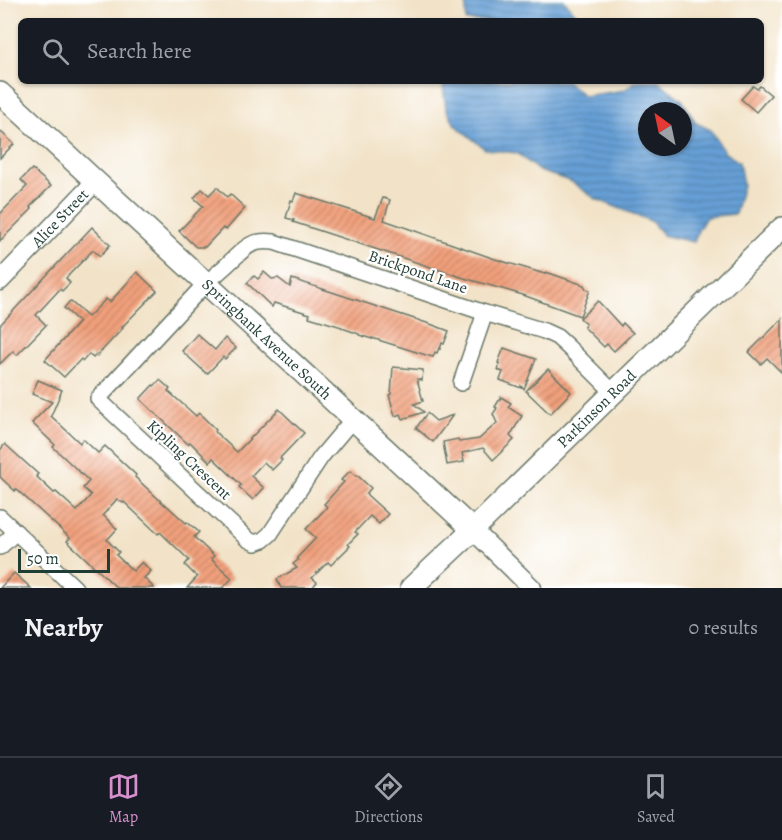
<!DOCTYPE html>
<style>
:root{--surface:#171b24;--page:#20242c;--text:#f1f3f6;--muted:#9ea1a6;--line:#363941;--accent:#d690ce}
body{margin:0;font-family:Alegreya,serif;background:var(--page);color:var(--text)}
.compass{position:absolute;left:638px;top:102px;width:54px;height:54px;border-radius:50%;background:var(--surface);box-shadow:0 2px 4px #0004;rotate:327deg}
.scale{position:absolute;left:18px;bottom:15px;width:92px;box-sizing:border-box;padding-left:6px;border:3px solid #1f3d34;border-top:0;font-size:16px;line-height:21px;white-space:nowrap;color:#1f3d34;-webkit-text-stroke:4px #fff;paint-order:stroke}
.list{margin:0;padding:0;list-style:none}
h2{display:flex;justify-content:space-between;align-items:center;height:78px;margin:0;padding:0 24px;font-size:26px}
h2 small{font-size:20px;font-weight:400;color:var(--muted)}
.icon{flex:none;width:33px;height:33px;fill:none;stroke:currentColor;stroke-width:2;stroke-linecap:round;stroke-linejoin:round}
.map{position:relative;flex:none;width:782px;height:588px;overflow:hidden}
.search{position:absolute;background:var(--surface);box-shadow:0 2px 4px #0004;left:18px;right:18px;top:18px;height:66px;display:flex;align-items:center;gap:15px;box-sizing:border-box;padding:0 21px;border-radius:9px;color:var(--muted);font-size:22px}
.sheet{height:168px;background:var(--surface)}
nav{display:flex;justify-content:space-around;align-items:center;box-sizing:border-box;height:84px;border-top:2px solid var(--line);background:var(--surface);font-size:16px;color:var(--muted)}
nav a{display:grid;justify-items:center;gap:3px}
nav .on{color:var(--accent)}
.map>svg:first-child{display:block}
.water{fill:url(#water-rules);stroke:#426e84;stroke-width:1.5;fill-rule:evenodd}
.building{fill:url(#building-hatch)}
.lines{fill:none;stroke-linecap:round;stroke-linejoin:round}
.minor-casing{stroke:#697768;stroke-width:18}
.tertiary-casing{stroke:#697768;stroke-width:21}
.secondary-casing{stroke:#697768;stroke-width:24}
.minor{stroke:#fff;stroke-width:15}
.tertiary{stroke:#fff;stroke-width:18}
.secondary{stroke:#fff;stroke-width:21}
.labels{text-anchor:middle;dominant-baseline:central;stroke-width:4.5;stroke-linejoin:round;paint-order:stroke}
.street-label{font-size:16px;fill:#1f3d34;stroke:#fff}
</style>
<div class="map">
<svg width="782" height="588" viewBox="0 0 782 588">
<defs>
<pattern id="water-rules" width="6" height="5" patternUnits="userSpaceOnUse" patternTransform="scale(1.5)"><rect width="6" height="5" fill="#669fd5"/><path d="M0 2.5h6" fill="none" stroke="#5383ae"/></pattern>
<pattern id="building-hatch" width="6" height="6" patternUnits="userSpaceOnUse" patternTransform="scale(1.5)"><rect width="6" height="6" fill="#f2a07c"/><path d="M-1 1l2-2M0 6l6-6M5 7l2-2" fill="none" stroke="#c38466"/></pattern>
</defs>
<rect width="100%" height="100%" fill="#fff"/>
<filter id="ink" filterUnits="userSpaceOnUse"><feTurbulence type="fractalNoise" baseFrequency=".0167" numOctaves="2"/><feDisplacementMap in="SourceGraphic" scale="12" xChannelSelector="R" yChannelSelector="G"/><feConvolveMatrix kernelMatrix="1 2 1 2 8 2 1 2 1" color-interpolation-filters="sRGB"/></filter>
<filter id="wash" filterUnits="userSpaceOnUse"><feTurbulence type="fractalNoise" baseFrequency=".008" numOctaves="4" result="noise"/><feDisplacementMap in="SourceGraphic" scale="24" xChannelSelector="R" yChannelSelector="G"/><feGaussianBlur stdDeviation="1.35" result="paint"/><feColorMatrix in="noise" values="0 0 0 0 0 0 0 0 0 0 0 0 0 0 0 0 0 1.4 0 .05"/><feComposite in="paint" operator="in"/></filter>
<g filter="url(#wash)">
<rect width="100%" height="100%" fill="#f2e3c8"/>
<g class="water">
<polygon points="466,0 564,0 582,21 466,21"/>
<path d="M448,81H566L584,96L624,90L637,81H658L682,100L696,123L711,130L725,153L739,162L743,185L735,214L706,217L698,230L694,242L663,235L651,221L596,199L570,181L539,171L517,153L485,149L455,125L446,108L443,87ZM647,111H683V147H647Z"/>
</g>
<g id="blocks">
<g class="building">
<polygon points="753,86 757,89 760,86 771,95 756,112 741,99"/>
<polygon points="0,131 14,144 0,158"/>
<polygon points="32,169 51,186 30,207 32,209 0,241 0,214 27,186 21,180"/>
<polygon points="217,187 227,197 230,194 245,208 226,230 223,228 205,247 196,247 179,231 203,206 194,198 202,189 209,195"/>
<polygon points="296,193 375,218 383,198 390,200 384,220 495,259 545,274 546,272 584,285 586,289 590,290 580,316 523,295 464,278 293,222 294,220 286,218 291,200 293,201"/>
<polygon points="92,227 110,245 100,256 93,250 66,278 70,283 62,291 60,289 36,315 46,325 17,355 13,351 0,364 0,325"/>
<polygon points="137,272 157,291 122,327 123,328 97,356 96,355 93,358 89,354 83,361 81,359 64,377 45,360 79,322 64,308 70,301 88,317 106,299 110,302"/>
<polygon points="264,272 272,279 278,278 290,287 292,279 433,325 449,331 444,344 442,343 440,349 439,348 437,353 435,352 433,357 429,356 372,338 372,339 359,335 359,334 342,328 342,327 309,317 310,314 274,303 272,307 247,283 254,276 258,279"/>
<polygon points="598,301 621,326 623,323 633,333 614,351 607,344 604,347 584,327 586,324 580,318"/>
<polygon points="782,319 782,373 767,358 761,364 749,352"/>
<polygon points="197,334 215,350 225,338 236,348 225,359 223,357 207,374 182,351"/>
<polygon points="504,348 536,359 524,389 521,386 521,388 500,380 503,372 498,370 500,364 498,363"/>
<polygon points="393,367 423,370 422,380 417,379 423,401 414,404 424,412 403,419 401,414 395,416 389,395 391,394"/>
<polygon points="548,369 571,392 550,414 526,391"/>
<polygon points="38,380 62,390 51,416 80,443 83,439 98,453 105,446 136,475 135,477 165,505 165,504 186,523 187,522 199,532 194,537 214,556 211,559 232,578 223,588 187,588 197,577 185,565 189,560 160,532 158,534 124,502 123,503 117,499 103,515 117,529 107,540 119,552 116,555 133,571 142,562 151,571 144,578 154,588 117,588 67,541 70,538 16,489 15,491 0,477 0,450 5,444 38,474 36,476 54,493 56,492 77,511 91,495 83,488 89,481 53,447 55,445 32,423 52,402 32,394"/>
<polygon points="160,380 170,389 168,391 196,416 199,413 216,430 215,432 237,452 279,409 304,433 280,458 282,460 272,470 264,462 251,476 264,488 253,500 239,487 241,485 235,479 213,458 210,462 190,442 188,444 140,399 153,385 154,386"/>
<polygon points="501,397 511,403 508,407 522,416 510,436 514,440 493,460 483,448 462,453 464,462 447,465 443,442 458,439 459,442 479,439 497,423 493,414 497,408 495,407"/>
<polygon points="427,413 436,421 453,415 433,442 416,428"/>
<polygon points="350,471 356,476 358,476 371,488 366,494 388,514 379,524 370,516 355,532 358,534 348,544 350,546 331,565 328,562 312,578 317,582 312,588 281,588 277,579 297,568 293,564 298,560 297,558 316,538 306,529 327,507 324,504 344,482 341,480"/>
<polygon points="14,573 31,588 0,588"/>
</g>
</g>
</g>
<g filter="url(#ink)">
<use href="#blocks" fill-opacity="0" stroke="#697768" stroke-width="1.5"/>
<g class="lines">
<defs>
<g id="minor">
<polyline points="461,383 485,313"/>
<path d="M353,419L321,457L270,534L263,540L255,543L247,539L240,532L98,399L205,284C214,276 223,269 231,261C246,247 252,239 274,242L485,313L544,331L557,337L568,347L613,392"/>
<polyline points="0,517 75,588"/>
<polyline points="0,547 16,532"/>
</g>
<g id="tertiary">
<path id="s1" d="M0,281L95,182"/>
<polyline points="473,530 532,588"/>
</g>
<g id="secondary">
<path id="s2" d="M0,93L473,530"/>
<path id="s3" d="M411,588L473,530L782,228"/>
</g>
</defs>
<use href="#minor" class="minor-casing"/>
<use href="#tertiary" class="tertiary-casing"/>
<use href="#secondary" class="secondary-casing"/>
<use href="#minor" class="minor"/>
<use href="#tertiary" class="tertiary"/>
<use href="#secondary" class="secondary"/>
</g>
</g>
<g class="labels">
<g class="street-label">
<text stroke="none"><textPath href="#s1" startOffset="87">Alice Street</textPath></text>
<text transform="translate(418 272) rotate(19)">Brickpond Lane</text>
<text stroke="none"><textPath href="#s2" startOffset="363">Springbank Avenue South</textPath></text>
<text stroke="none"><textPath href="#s3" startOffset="258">Parkinson Road</textPath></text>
<text transform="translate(189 460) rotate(43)">Kipling Crescent</text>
</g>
</g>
</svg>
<svg class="compass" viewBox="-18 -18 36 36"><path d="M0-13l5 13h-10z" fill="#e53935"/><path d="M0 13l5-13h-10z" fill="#9ea1a6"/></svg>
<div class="scale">50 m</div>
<div class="search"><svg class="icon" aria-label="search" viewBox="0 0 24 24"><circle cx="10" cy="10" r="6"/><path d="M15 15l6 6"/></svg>Search here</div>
</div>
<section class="sheet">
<h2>Nearby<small>0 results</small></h2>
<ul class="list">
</ul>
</section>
<nav>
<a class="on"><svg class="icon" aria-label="map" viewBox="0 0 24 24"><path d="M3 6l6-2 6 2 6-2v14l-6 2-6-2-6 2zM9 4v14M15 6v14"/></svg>Map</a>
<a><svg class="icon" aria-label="directions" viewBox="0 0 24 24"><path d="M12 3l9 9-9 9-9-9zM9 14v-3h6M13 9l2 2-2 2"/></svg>Directions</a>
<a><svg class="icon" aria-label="saved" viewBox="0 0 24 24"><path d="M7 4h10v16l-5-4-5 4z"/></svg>Saved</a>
</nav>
